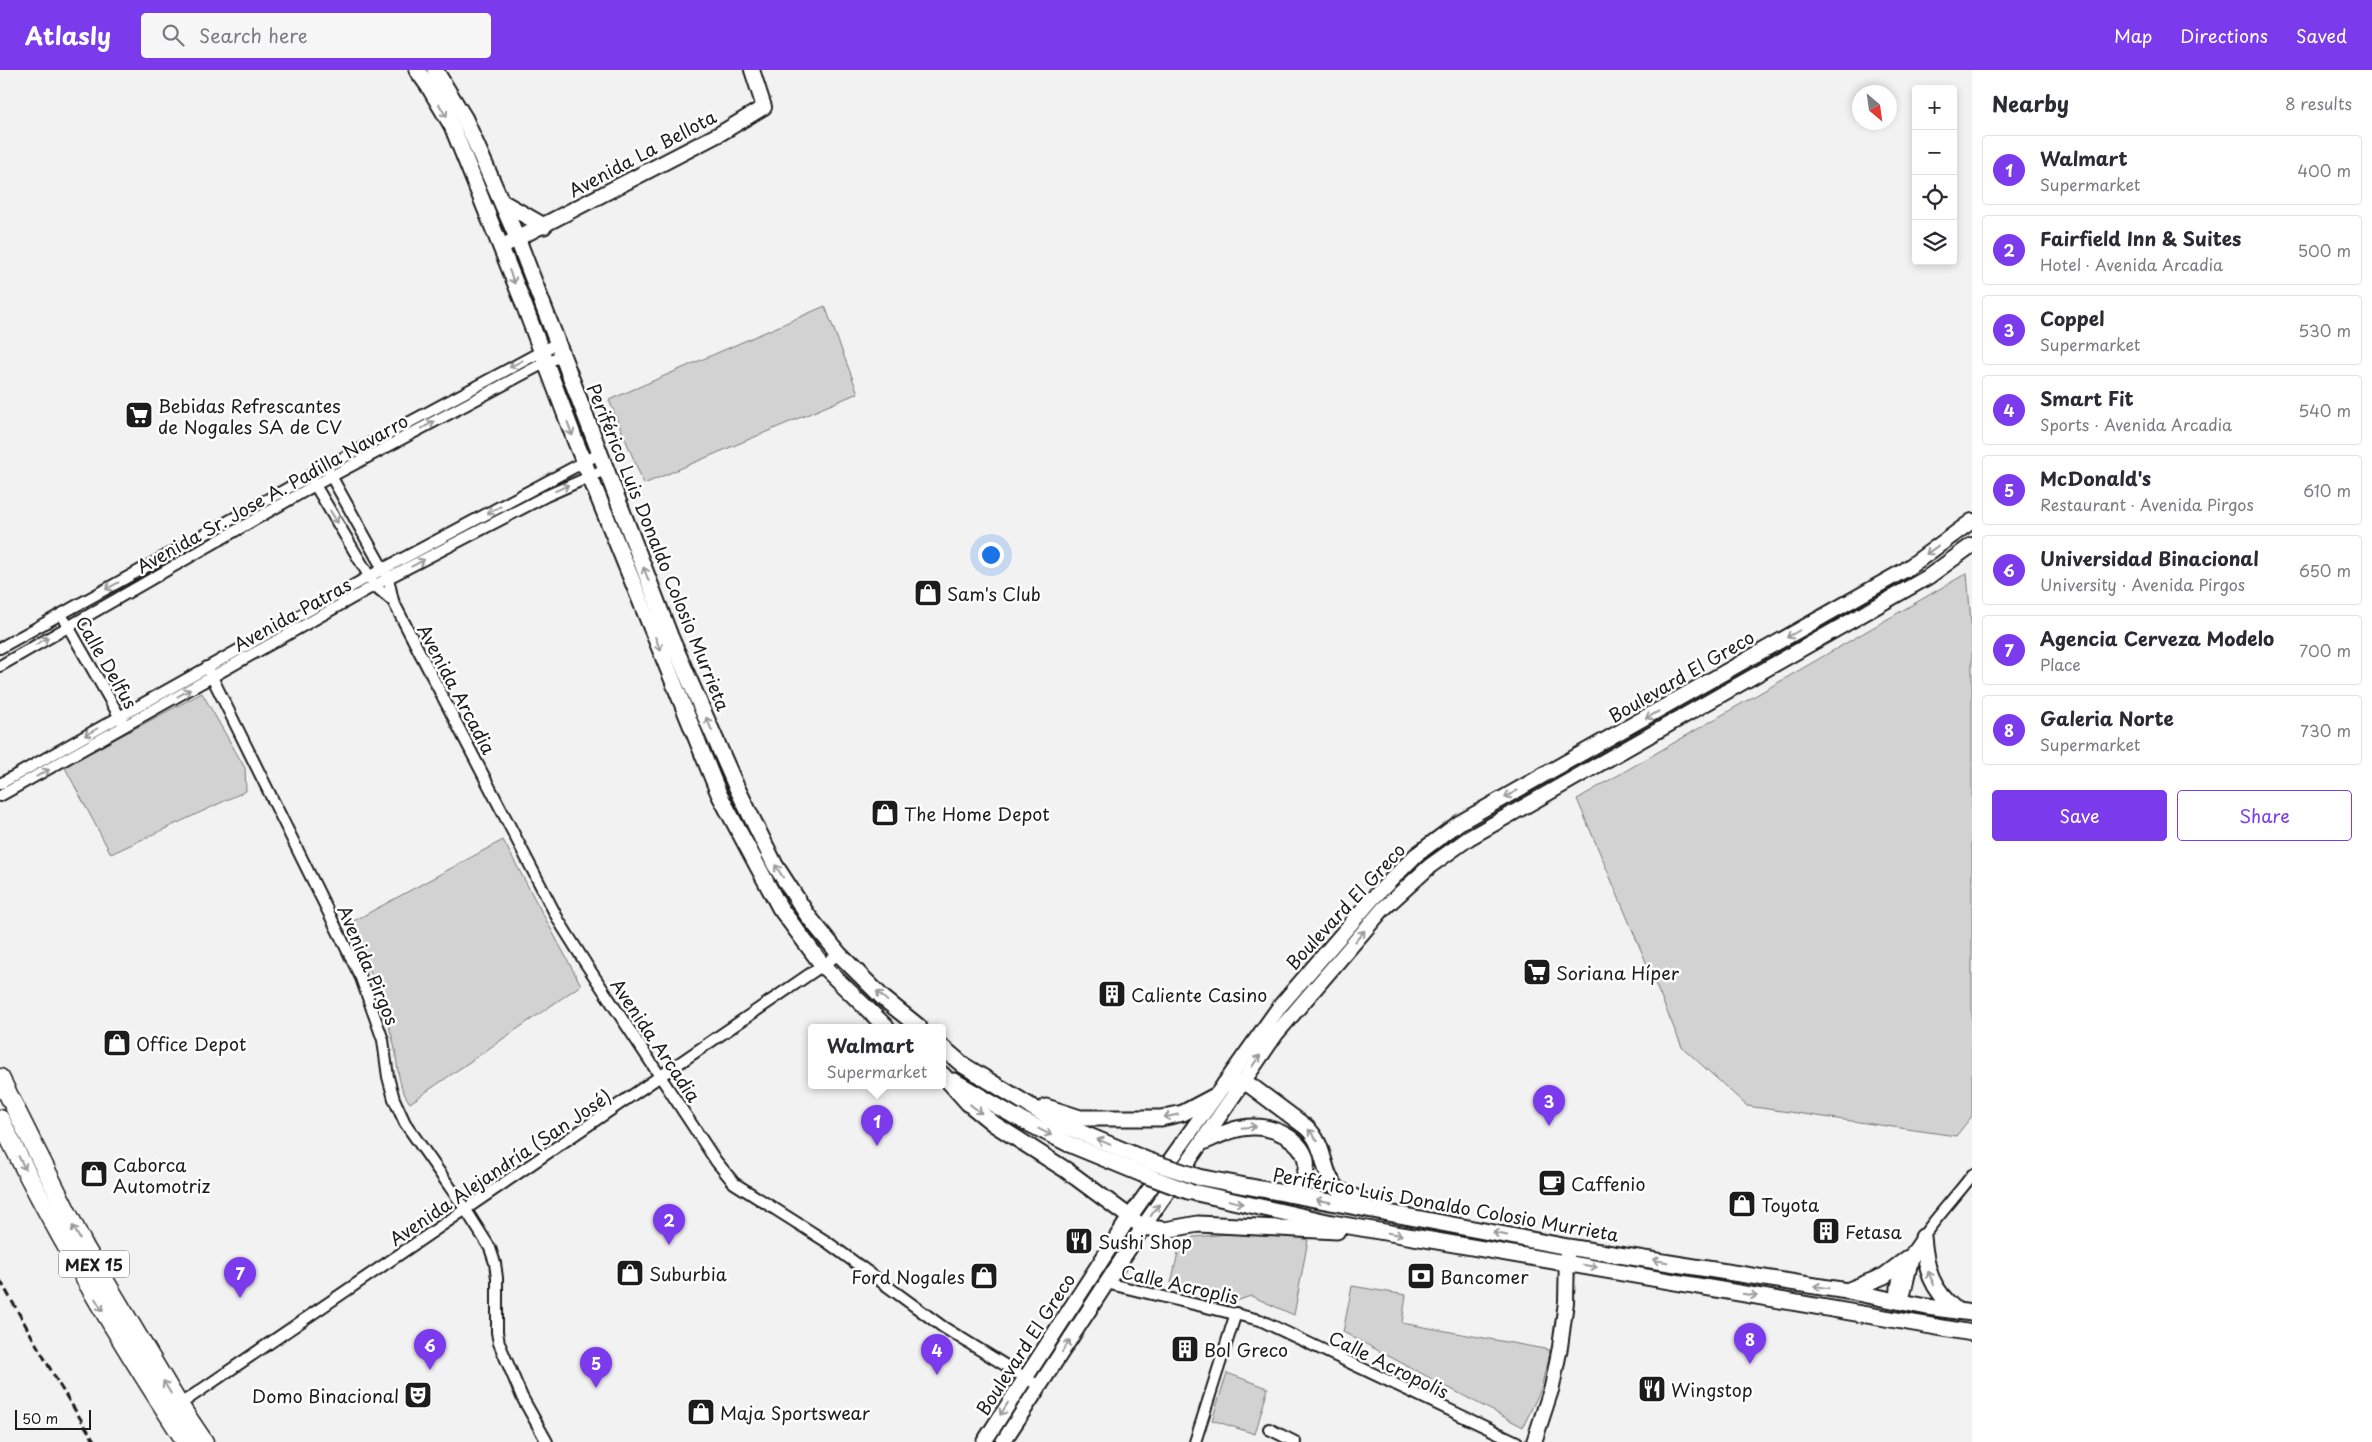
<!DOCTYPE html>
<meta charset="utf-8">
<style>
:root{--surface:#fff;--page:#f7f7f7;--text:#2b2b33;--muted:#7c7c81;--line:#e1e1e2;--accent:#7c3aed}
body{margin:0;font-family:"Playpen Sans",sans-serif;background:var(--page);color:var(--text)}
.controls{position:absolute;right:15px;top:15px;display:grid;overflow:hidden;border-radius:5px;box-shadow:0 2px 8px #0003}
.controls button{width:45px;height:45px;display:grid;place-items:center;padding:0;border:0;border-bottom:1px solid var(--line);background:var(--surface);color:var(--text);font:25px sans-serif}
.compass{position:absolute;left:1852px;top:15px;width:45px;height:45px;border-radius:50%;background:var(--surface);box-shadow:0 2px 8px #0003;rotate:151deg}
.scale{position:absolute;left:15px;bottom:12px;width:76px;box-sizing:border-box;padding-left:5px;border:2px solid #1c1c1c;border-top:0;font-size:14px;line-height:18px;white-space:nowrap;color:#1c1c1c;-webkit-text-stroke:4px #fff;paint-order:stroke}
.you{position:absolute;left:990px;top:484px;width:18px;height:18px;margin:-12px;border:4px solid #fff;border-radius:50%;background:#1a73e8;box-shadow:0 0 0 8px #1a73e833}
.badge{display:grid;place-items:center;width:32px;height:32px;border-radius:50%;background:var(--accent);color:#fff;font-size:16px;font-weight:700}
.pin{position:absolute;translate:-50% -41px;filter:drop-shadow(0 1px 2px #0008)}
.pin::after{content:'';position:absolute;top:26px;width:18px;height:15px;background:inherit;clip-path:polygon(0 0,100% 0,50% 100%)}
.popup{position:absolute;left:808px;top:954px;width:138px;height:65px;box-sizing:border-box;display:grid;place-content:center;border-radius:5px;background:var(--surface);filter:drop-shadow(0 1px 4px #0005);font-size:16px;white-space:nowrap;color:var(--muted)}
.popup b{font-size:19px;color:var(--text)}
.popup::after{content:'';position:absolute;left:50%;top:100%;margin-left:-10px;border:10px solid transparent;border-top-color:var(--surface)}
.list{margin:0;padding:0;list-style:none}
h2{display:flex;justify-content:space-between;align-items:center;height:65px;margin:0;padding:0 20px;font-size:21px}
h2 small{font-size:16px;font-weight:400;color:var(--muted)}
.list li{display:grid;grid-template-columns:32px 1fr auto;gap:15px;align-items:center;box-sizing:border-box;height:70px;margin:0 10px 10px;padding:0 10px;border:1px solid var(--line);border-radius:5px}
.list b{display:block;font-size:19px;white-space:nowrap}
.list p{margin:0;font-size:16px;white-space:nowrap;color:var(--muted)}
.list em{font-size:16px;font-style:normal;color:var(--muted)}
.actions{display:flex;gap:10px;padding:15px 20px}
.actions a{flex:1;padding:11px 0;border:1px solid var(--accent);border-radius:5px;text-align:center;font-size:18px;color:var(--accent)}
.actions .main{background:var(--accent);color:#fff}
.icon{flex:none;width:28px;height:28px;fill:none;stroke:currentColor;stroke-width:2;stroke-linecap:round;stroke-linejoin:round}
.map{position:relative;flex:none;width:1972px;height:1372px;overflow:hidden}
header{display:flex;align-items:center;gap:30px;box-sizing:border-box;height:70px;padding:0 25px;background:var(--accent);color:#fff}
header strong{font-size:24px}
nav{display:flex;gap:28px;margin-inline-start:auto;font-size:18px}
.search{width:350px;height:45px;background:var(--page);display:flex;align-items:center;gap:12px;box-sizing:border-box;padding:0 18px;border-radius:5px;color:var(--muted);font-size:19px}
main{display:flex}
aside{flex:1;background:var(--surface)}
.map>svg:first-child{display:block}
.green{fill:#d2d2d2;stroke:#777}
.lines{fill:none;stroke-linecap:round;stroke-linejoin:round}
.street-casing{stroke:#1c1c1c;stroke-width:14}
.secondary-casing{stroke:#1c1c1c;stroke-width:18}
.primary-casing{stroke:#1c1c1c;stroke-width:19}
.highway-casing{stroke:#1c1c1c;stroke-width:21}
.street{stroke:#fff;stroke-width:10}
.secondary{stroke:#fff;stroke-width:14}
.primary{stroke:#fff;stroke-width:15}
.highway{stroke:#fff;stroke-width:18}
.rail{stroke:#1c1c1c;stroke-width:3;stroke-dasharray:8 4;stroke-linecap:butt}
.primary-bridge-casing{stroke:#1c1c1c;stroke-width:19;stroke-linecap:butt}
.primary-bridge{stroke:#fff;stroke-width:15}
.oneway{stroke:#999}
.labels{text-anchor:middle;dominant-baseline:central;stroke-width:5;stroke-linejoin:round;paint-order:stroke}
.shield{fill:#fff;stroke:#606060;stroke-width:1}
.shield-label{font-size:16px;font-weight:bold;fill:#1c1c1c}
.street-label{font-size:18px;fill:#1c1c1c;stroke:#fff}
.poi-label{font-size:18px;fill:#1c1c1c;stroke:#fff;text-anchor:start}
</style>
<header>
<strong>Atlasly</strong>
<div class="search"><svg class="icon" aria-label="search" viewBox="0 0 24 24"><circle cx="10" cy="10" r="6"/><path d="M15 15l6 6"/></svg>Search here</div>
<nav><a>Map</a><a>Directions</a><a>Saved</a></nav>
</header>
<main>
<div class="map">
<svg width="1972" height="1372" viewBox="0 0 1972 1372">
<rect width="100%" height="100%" fill="#f2f2f2"/>
<filter id="ink" filterUnits="userSpaceOnUse"><feTurbulence type="fractalNoise" baseFrequency=".02" numOctaves="2"/><feDisplacementMap in="SourceGraphic" scale="10" xChannelSelector="R" yChannelSelector="G"/><feConvolveMatrix kernelMatrix="1 2 1 2 8 2 1 2 1" color-interpolation-filters="sRGB"/></filter>
<g filter="url(#ink)">
<g class="green">
<polygon points="825,236 858,323 644,414 609,330"/>
<polygon points="1967,503 1972,565 1972,1046 1956,1066 1747,1036 1682,977 1577,729"/>
<polygon points="202,623 245,698 246,721 111,784 64,696"/>
<path d="M503,770L581,915L410,1033C395,1013 399,990 392,967C382,927 366,891 350,853Z"/>
<polygon points="1251,1162 1287,1165 1308,1170 1294,1245 1251,1226 1236,1231 1171,1213 1180,1174 1194,1167"/>
<polygon points="1352,1216 1406,1225 1402,1253 1550,1280 1541,1319 1523,1357 1343,1262"/>
<polygon points="1227,1303 1268,1318 1255,1364 1212,1350"/>
</g>
<g class="lines">
<defs>
<g id="street">
<polyline points="326,397 388,508 393,531 559,851 586,894 716,1091 734,1113 827,1172 943,1257 1039,1316"/>
<polyline points="312,410 375,516 393,531"/>
<polyline points="65,551 122,651"/>
<polyline points="0,578 326,397 559,272"/>
<polyline points="0,596 315,415 546,292 564,285"/>
<polyline points="207,597 361,908 383,970 388,1007 394,1029 405,1053 466,1140 490,1178 495,1193 497,1208 497,1262 499,1273 522,1327 547,1372"/>
<polyline points="0,714 370,506 599,384"/>
<polyline points="0,726 388,508 546,426 605,400"/>
<path d="M1916,1177L1905,1224L1898,1231C1884,1199 1954,1131 1972,1105"/>
<polyline points="1106,1213 1260,1250 1517,1372"/>
<polyline points="179,1335 839,884"/>
<polyline points="1269,1359 1295,1372"/>
<polyline points="1195,1372 1236,1243"/>
</g>
<g id="secondary">
<polyline points="501,177 721,63 764,37 752,0"/>
<polyline points="984,1372 1129,1148 1280,936 1373,828 1416,785 1459,753 1905,500 1972,451"/>
<polyline points="1003,1372 1143,1157 1276,964 1383,839 1430,796 1469,768 1928,507 1972,475"/>
<polyline points="1534,1372 1552,1317 1560,1277 1566,1232 1567,1182"/>
</g>
<g id="primary">
<polyline points="417,0 429,17 452,56 521,227 575,370 719,724 780,838 823,896 886,957"/>
<polyline points="435,0 465,49 518,170 670,566 735,714 775,795 808,846 839,884 883,928 919,957"/>
<polyline points="502,132 544,156"/>
<polyline points="942,977 963,995 1058,1053 1149,1091"/>
<polyline points="942,1004 968,1033 994,1054 1066,1100 1143,1157 1165,1160 1198,1154 1337,1161"/>
<polyline points="954,1011 1014,1046 1069,1074 1142,1104"/>
<path d="M1225,1014L1242,1012L1251,1016L1306,1057C1327,1076 1321,1102 1336,1117C1343,1124 1355,1127 1364,1131"/>
<polyline points="1046,1037 1080,1048 1161,1048 1183,1043 1215,1026"/>
<path d="M1203,1072C1220,1065 1237,1056 1255,1057C1280,1057 1316,1077 1304,1107C1301,1113 1293,1119 1288,1124"/>
<polyline points="1198,1107 1568,1177 1847,1221 1927,1237 1972,1243"/>
<polyline points="1188,1121 1332,1153 1972,1263"/>
<path d="M1923,1167C1926,1200 1931,1219 1957,1241"/>
<polyline points="1849,1220 1884,1206 1908,1188"/>
</g>
<g id="highway">
<polyline points="0,1008 84,1176 179,1335 204,1372"/>
<path d="M0,1049C54,1162 118,1268 186,1372"/>
</g>
</defs>
<use href="#street" class="street-casing"/>
<use href="#secondary" class="secondary-casing"/>
<use href="#primary" class="primary-casing"/>
<use href="#highway" class="highway-casing"/>
<use href="#street" class="street"/>
<use href="#secondary" class="secondary"/>
<use href="#primary" class="primary"/>
<use href="#highway" class="highway"/>
<polyline class="rail" points="0,1210 60,1316 95,1372"/>
<defs>
<g id="primary-bridge">
<polyline points="1149,1091 1198,1107"/>
<polyline points="1142,1104 1188,1121"/>
</g>
</defs>
<use href="#primary-bridge" class="primary-bridge-casing"/>
<use href="#primary-bridge" class="primary-bridge"/>
</g>
<defs><path id="oneway-shaft" d="M-6 0H5M1.5-3L5.5 0L1.5 3" fill="none" stroke-width="1.6" stroke-linecap="round" stroke-linejoin="round" transform="scale(1.25)"/></defs>
<g class="oneway">
<use href="#oneway-shaft" transform="translate(443 41) rotate(60)"/>
<use href="#oneway-shaft" transform="translate(512 207) rotate(68)"/>
<use href="#oneway-shaft" transform="translate(516 294) rotate(152)"/>
<use href="#oneway-shaft" transform="translate(428 355) rotate(-29)"/>
<use href="#oneway-shaft" transform="translate(570 359) rotate(70)"/>
<use href="#oneway-shaft" transform="translate(562 418) rotate(-25)"/>
<use href="#oneway-shaft" transform="translate(494 440) rotate(152)"/>
<use href="#oneway-shaft" transform="translate(334 447) rotate(59)"/>
<use href="#oneway-shaft" transform="translate(1932 480) rotate(144)"/>
<use href="#oneway-shaft" transform="translate(418 493) rotate(-28)"/>
<use href="#oneway-shaft" transform="translate(646 504) rotate(-111)"/>
<use href="#oneway-shaft" transform="translate(112 516) rotate(151)"/>
<use href="#oneway-shaft" transform="translate(1793 564) rotate(150)"/>
<use href="#oneway-shaft" transform="translate(42 571) rotate(-30)"/>
<use href="#oneway-shaft" transform="translate(658 574) rotate(68)"/>
<use href="#oneway-shaft" transform="translate(184 623) rotate(-29)"/>
<use href="#oneway-shaft" transform="translate(1652 645) rotate(151)"/>
<use href="#oneway-shaft" transform="translate(709 654) rotate(-114)"/>
<use href="#oneway-shaft" transform="translate(91 662) rotate(150)"/>
<use href="#oneway-shaft" transform="translate(43 703) rotate(-29)"/>
<use href="#oneway-shaft" transform="translate(1511 724) rotate(151)"/>
<use href="#oneway-shaft" transform="translate(779 801) rotate(-122)"/>
<use href="#oneway-shaft" transform="translate(1360 866) rotate(-50)"/>
<use href="#oneway-shaft" transform="translate(882 926) rotate(-137)"/>
<use href="#oneway-shaft" transform="translate(1256 991) rotate(-54)"/>
<use href="#oneway-shaft" transform="translate(976 1039) rotate(38)"/>
<use href="#oneway-shaft" transform="translate(1171 1046) rotate(168)"/>
<use href="#oneway-shaft" transform="translate(1249 1057) rotate(-5)"/>
<use href="#oneway-shaft" transform="translate(1045 1062) rotate(27)"/>
<use href="#oneway-shaft" transform="translate(1313 1065) rotate(-130)"/>
<use href="#oneway-shaft" transform="translate(1104 1072) rotate(-157)"/>
<use href="#oneway-shaft" transform="translate(22 1093) rotate(63)"/>
<use href="#oneway-shaft" transform="translate(1323 1131) rotate(-170)"/>
<use href="#oneway-shaft" transform="translate(1236 1132) rotate(13)"/>
<use href="#oneway-shaft" transform="translate(1155 1140) rotate(-55)"/>
<use href="#oneway-shaft" transform="translate(76 1162) rotate(-119)"/>
<use href="#oneway-shaft" transform="translate(1395 1164) rotate(10)"/>
<use href="#oneway-shaft" transform="translate(1500 1164) rotate(-169)"/>
<use href="#oneway-shaft" transform="translate(1660 1191) rotate(-171)"/>
<use href="#oneway-shaft" transform="translate(1590 1196) rotate(10)"/>
<use href="#oneway-shaft" transform="translate(1931 1208) rotate(-114)"/>
<use href="#oneway-shaft" transform="translate(1821 1217) rotate(-171)"/>
<use href="#oneway-shaft" transform="translate(1750 1225) rotate(10)"/>
<use href="#oneway-shaft" transform="translate(99 1235) rotate(59)"/>
<use href="#oneway-shaft" transform="translate(1066 1276) rotate(-57)"/>
<use href="#oneway-shaft" transform="translate(167 1317) rotate(-121)"/>
<use href="#oneway-shaft" transform="translate(1004 1339) rotate(122)"/>
</g>
</g>
<defs>
<symbol id="supermarket-square" viewBox="-11 -11 22 22"><rect x="-9" y="-9" width="18" height="18" rx="4" fill="#1c1c1c" stroke="#fff"/><path d="M-6-5.5h2.5l.6 2H6L4.5 2H-2.5L-4.4-4H-6ZM-1.5 3.2a1.3 1.3 0 1 0 .1 0ZM3 3.2a1.3 1.3 0 1 0 .1 0Z" fill="#fff"/></symbol>
<symbol id="shop-square" viewBox="-11 -11 22 22"><rect x="-9" y="-9" width="18" height="18" rx="4" fill="#1c1c1c" stroke="#fff"/><path d="M-5-2.5h2.3a2.7 3.5 0 0 1 5.4 0H5L5.5 6h-11ZM-1.5-2.5h3a1.5 2.3 0 0 0-3 0Z" fill="#fff"/></symbol>
<symbol id="building-square" viewBox="-11 -11 22 22"><rect x="-9" y="-9" width="18" height="18" rx="4" fill="#1c1c1c" stroke="#fff"/><path d="M-4-6H4V6H1V3H-1V6H-4ZM-2.5-4.3h1.7v1.8h-1.7ZM.8-4.3h1.7v1.8H.8ZM-2.5-1h1.7V.8h-1.7ZM.8-1h1.7V.8H.8Z" fill="#fff"/></symbol>
<symbol id="cafe-square" viewBox="-11 -11 22 22"><rect x="-9" y="-9" width="18" height="18" rx="4" fill="#1c1c1c" stroke="#fff"/><path d="M-5.5-4.5H6V0H3Q3 3.5 0 3.5H-2.5Q-5.5 3.5-5.5 0ZM3-3.2v2h1.7v-2ZM-6 4.5H4V6H-6Z" fill="#fff"/></symbol>
<symbol id="restaurant-square" viewBox="-11 -11 22 22"><rect x="-9" y="-9" width="18" height="18" rx="4" fill="#1c1c1c" stroke="#fff"/><path d="M-5-6h1v4h1v-4h1v4h1v-4h1v5L-1.5 .5V6h-2V.5L-5-1ZM5-6V6H3V1.5H1.5Q1.5-4 5-6Z" fill="#fff"/></symbol>
<symbol id="bank-square" viewBox="-11 -11 22 22"><rect x="-9" y="-9" width="18" height="18" rx="4" fill="#1c1c1c" stroke="#fff"/><path d="M-6-4H6V4H-6ZM0-2.3a2.3 2.3 0 1 0 0 4.6a2.3 2.3 0 1 0 0-4.6Z" fill="#fff"/></symbol>
<symbol id="theatre-square" viewBox="-11 -11 22 22"><rect x="-9" y="-9" width="18" height="18" rx="4" fill="#1c1c1c" stroke="#fff"/><path d="M-5-5.5Q0-4 5-5.5V0Q5 5 0 6Q-5 5-5 0ZM-3.3-2.5H-1v1.5H-3.3ZM1-2.5H3.3v1.5H1ZM-2.8 1Q0 5.5 2.8 1Z" fill="#fff"/></symbol>
</defs>
<g fill-rule="evenodd">
<use href="#supermarket-square" x="123" y="329" width="32" height="32"/>
<use href="#shop-square" x="912" y="507" width="32" height="32"/>
<use href="#shop-square" x="869" y="727" width="32" height="32"/>
<use href="#supermarket-square" x="1521" y="886" width="32" height="32"/>
<use href="#building-square" x="1096" y="908" width="32" height="32"/>
<use href="#shop-square" x="101" y="957" width="32" height="32"/>
<use href="#shop-square" x="78" y="1088" width="32" height="32"/>
<use href="#cafe-square" x="1536" y="1097" width="32" height="32"/>
<use href="#shop-square" x="1726" y="1118" width="32" height="32"/>
<use href="#building-square" x="1810" y="1145" width="32" height="32"/>
<use href="#restaurant-square" x="1063" y="1155" width="32" height="32"/>
<use href="#shop-square" x="614" y="1187" width="32" height="32"/>
<use href="#shop-square" x="968" y="1190" width="32" height="32"/>
<use href="#bank-square" x="1405" y="1190" width="32" height="32"/>
<use href="#building-square" x="1169" y="1263" width="32" height="32"/>
<use href="#restaurant-square" x="1636" y="1303" width="32" height="32"/>
<use href="#theatre-square" x="402" y="1309" width="32" height="32"/>
<use href="#shop-square" x="685" y="1326" width="32" height="32"/>
</g>
<g class="labels">
<rect class="shield" x="59" y="1180.5" width="70" height="27" rx="4"/>
<g class="shield-label">
<text x="94" y="1194">MEX 15</text>
</g>
<g class="street-label">
<text transform="translate(642 83) rotate(-28)">Avenida La Bellota</text>
<text transform="translate(272 423) rotate(-29)">Avenida Sr. Jose A. Padilla Navarro</text>
<text transform="translate(659 477) rotate(68)">Periférico Luis Donaldo Colosio Murrieta</text>
<text transform="translate(292 544) rotate(-29)">Avenida Patras</text>
<text transform="translate(107 592) rotate(60)">Calle Delfus</text>
<text transform="translate(1681 606) rotate(-30)">Boulevard El Greco</text>
<text transform="translate(457 619) rotate(62)">Avenida Arcadia</text>
<text transform="translate(1345 836) rotate(-47)">Boulevard El Greco</text>
<text transform="translate(369 895) rotate(67)">Avenida Pirgos</text>
<text transform="translate(656 970) rotate(56)">Avenida Arcadia</text>
<text transform="translate(500 1097) rotate(-34)">Avenida Alejandría (San José)</text>
<text transform="translate(1446 1134) rotate(10)">Periférico Luis Donaldo Colosio Murrieta</text>
<text transform="translate(1180 1214) rotate(13)">Calle Acroplis</text>
<text transform="translate(1025 1274) rotate(-57)">Boulevard El Greco</text>
<text transform="translate(1389 1294) rotate(26)">Calle Acropolis</text>
</g>
<g class="poi-label">
<text x="158" y="335">Bebidas Refrescantes<tspan x="158" dy="21">de Nogales SA de CV</tspan></text>
<text x="947" y="523">Sam's Club</text>
<text x="904" y="743">The Home Depot</text>
<text x="1556" y="902">Soriana Híper</text>
<text x="1131" y="924">Caliente Casino</text>
<text x="136" y="973">Office Depot</text>
<text x="113" y="1094">Caborca<tspan x="113" dy="21">Automotriz</tspan></text>
<text x="1571" y="1113">Caffenio</text>
<text x="1761" y="1134">Toyota</text>
<text x="1845" y="1161">Fetasa</text>
<text x="1098" y="1171">Sushi Shop</text>
<text x="649" y="1203">Suburbia</text>
<text x="965" y="1206" text-anchor="end">Ford Nogales</text>
<text x="1440" y="1206">Bancomer</text>
<text x="1204" y="1279">Bol Greco</text>
<text x="1671" y="1319">Wingstop</text>
<text x="399" y="1325" text-anchor="end">Domo Binacional</text>
<text x="720" y="1342">Maja Sportswear</text>
</g>
</g>
</svg>
<div class="controls">
<button>+</button>
<button>−</button>
<button><svg class="icon" aria-label="locate" viewBox="0 0 24 24"><circle cx="12" cy="12" r="6"/><path d="M12 2v4M12 18v4M2 12h4M18 12h4"/></svg></button>
<button><svg class="icon" aria-label="layers" viewBox="0 0 24 24"><path d="M12 4l9 5-9 5-9-5zM3 14l9 5 9-5"/></svg></button>
</div>
<svg class="compass" viewBox="-18 -18 36 36"><path d="M0-13l5 13h-10z" fill="#e53935"/><path d="M0 13l5-13h-10z" fill="#7c7c81"/></svg>
<div class="scale">50 m</div>
<div class="you"></div>
<div class="pin badge" style="left:877px;top:1076px">1</div>
<div class="popup"><b>Walmart</b>Supermarket</div>
<div class="pin badge" style="left:669px;top:1175px">2</div>
<div class="pin badge" style="left:1549px;top:1056px">3</div>
<div class="pin badge" style="left:937px;top:1305px">4</div>
<div class="pin badge" style="left:596px;top:1318px">5</div>
<div class="pin badge" style="left:430px;top:1300px">6</div>
<div class="pin badge" style="left:240px;top:1228px">7</div>
<div class="pin badge" style="left:1750px;top:1294px">8</div>
</div>
<aside>
<h2>Nearby<small>8 results</small></h2>
<ul class="list">
<li><span class="badge">1</span><div><b>Walmart</b><p>Supermarket</p></div><em>400 m</em></li>
<li><span class="badge">2</span><div><b>Fairfield Inn &amp; Suites</b><p>Hotel · Avenida Arcadia</p></div><em>500 m</em></li>
<li><span class="badge">3</span><div><b>Coppel</b><p>Supermarket</p></div><em>530 m</em></li>
<li><span class="badge">4</span><div><b>Smart Fit</b><p>Sports · Avenida Arcadia</p></div><em>540 m</em></li>
<li><span class="badge">5</span><div><b>McDonald's</b><p>Restaurant · Avenida Pirgos</p></div><em>610 m</em></li>
<li><span class="badge">6</span><div><b>Universidad Binacional</b><p>University · Avenida Pirgos</p></div><em>650 m</em></li>
<li><span class="badge">7</span><div><b>Agencia Cerveza Modelo</b><p>Place</p></div><em>700 m</em></li>
<li><span class="badge">8</span><div><b>Galeria Norte</b><p>Supermarket</p></div><em>730 m</em></li>
</ul>
<div class="actions"><a class="main">Save</a><a>Share</a></div>
</aside>
</main>
